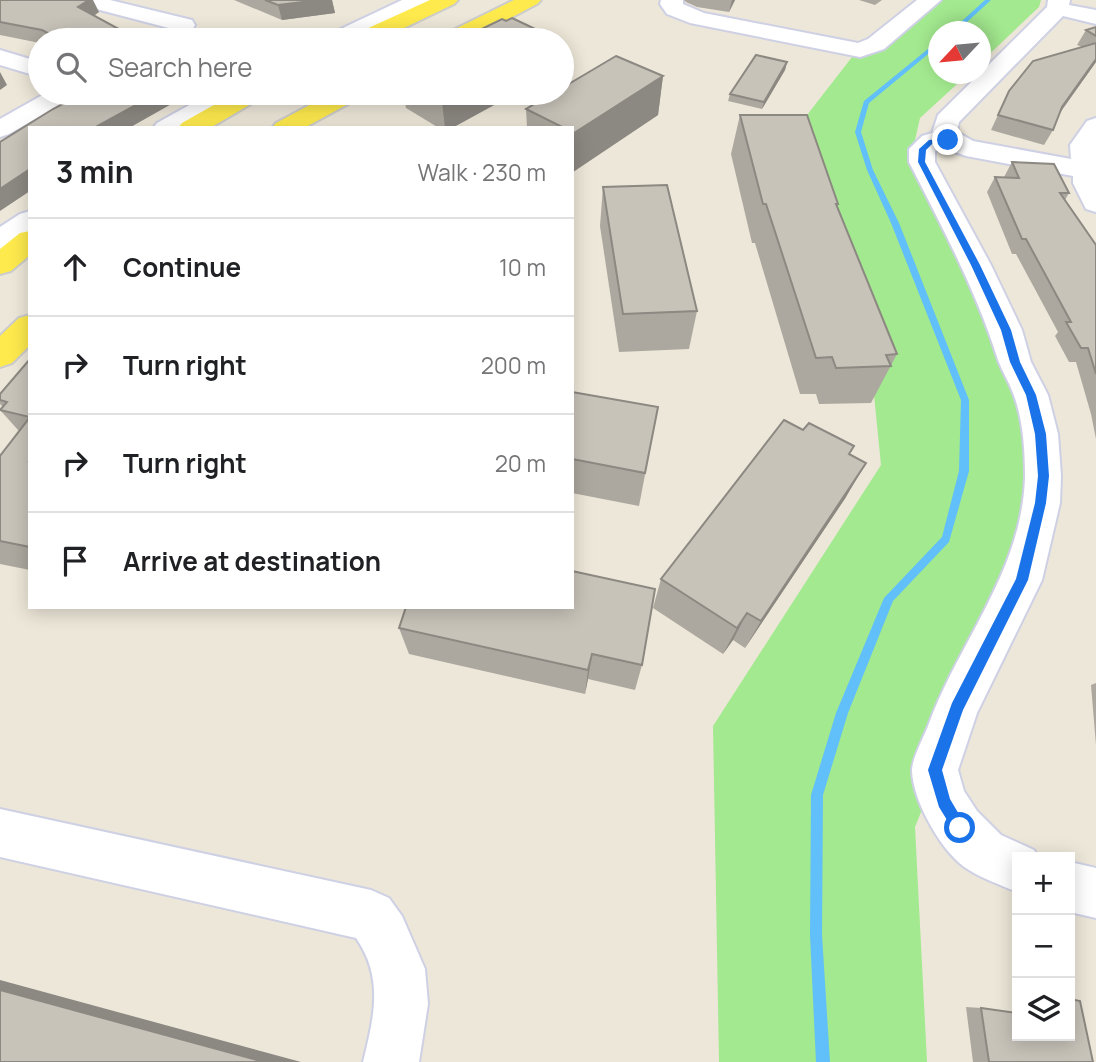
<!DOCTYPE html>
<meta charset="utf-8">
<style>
:root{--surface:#fff;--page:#f2f2f2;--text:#202124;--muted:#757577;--line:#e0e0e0}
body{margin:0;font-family:Manrope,sans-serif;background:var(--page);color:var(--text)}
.controls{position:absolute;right:21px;bottom:21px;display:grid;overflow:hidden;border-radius:0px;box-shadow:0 4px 18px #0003}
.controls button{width:63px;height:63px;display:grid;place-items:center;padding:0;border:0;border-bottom:2px solid var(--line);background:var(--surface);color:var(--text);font:35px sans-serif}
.compass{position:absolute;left:928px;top:21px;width:63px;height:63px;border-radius:50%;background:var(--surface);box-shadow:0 4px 18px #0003;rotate:244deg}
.stop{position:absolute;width:21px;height:21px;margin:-16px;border:5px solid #1a73e8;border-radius:50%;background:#fff}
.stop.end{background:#1a73e8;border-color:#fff;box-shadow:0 2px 7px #0008}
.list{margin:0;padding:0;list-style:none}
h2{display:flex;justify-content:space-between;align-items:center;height:91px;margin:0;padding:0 28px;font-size:30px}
h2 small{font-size:23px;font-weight:400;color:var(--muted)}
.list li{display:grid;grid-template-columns:46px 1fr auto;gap:21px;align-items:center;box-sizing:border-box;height:98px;padding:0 28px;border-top:2px solid var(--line)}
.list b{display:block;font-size:26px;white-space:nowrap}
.list em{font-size:23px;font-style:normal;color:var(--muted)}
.icon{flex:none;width:38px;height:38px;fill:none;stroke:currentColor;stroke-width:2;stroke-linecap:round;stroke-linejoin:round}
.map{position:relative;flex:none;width:1096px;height:1062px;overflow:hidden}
.search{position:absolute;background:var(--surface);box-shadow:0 4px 18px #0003;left:28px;top:28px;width:546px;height:77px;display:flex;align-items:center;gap:18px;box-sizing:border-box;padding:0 24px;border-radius:38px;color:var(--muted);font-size:26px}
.panel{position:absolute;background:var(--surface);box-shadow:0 4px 18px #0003;left:28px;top:126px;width:546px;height:483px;border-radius:0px}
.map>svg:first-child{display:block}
.green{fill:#a3e98f}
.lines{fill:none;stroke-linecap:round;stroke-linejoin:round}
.stream{fill:#61bffa;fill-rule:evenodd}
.minor-casing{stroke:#ced0e4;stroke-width:4}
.major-casing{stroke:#ccc;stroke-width:4}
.minor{fill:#fff;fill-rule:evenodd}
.major{fill:#feea4d;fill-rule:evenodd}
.wall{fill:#aca89f}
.shaded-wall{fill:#8c8882}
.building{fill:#c8c3b9;stroke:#8c8882;stroke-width:2}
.route{fill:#1a73e8}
</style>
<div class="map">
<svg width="1096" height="1062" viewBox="0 0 1096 1062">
<rect width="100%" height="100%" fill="#ede7d9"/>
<polygon class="green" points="937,0 1041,0 1039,7 981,62 981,32 939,32 939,74 968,74 920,118 913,149 1023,391 1032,482 1002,611 915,827 927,1062 719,1062 713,726 881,465 872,375 797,128 852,57"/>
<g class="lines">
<g class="stream">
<polygon points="985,0 991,0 956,32 950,32"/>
<polygon points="939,40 939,45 869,103 861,132 873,170 899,223 969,400 969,471 949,542 893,601 848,713 823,795 822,935 830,1062 816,1062 810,935 811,795 836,713 884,598 942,537 959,471 961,400 891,223 867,170 855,132 864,101"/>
</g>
<defs>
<g id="minor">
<polygon points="73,0 110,0 192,20 195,25 192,30 184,32 77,4"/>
<polygon points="402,0 430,0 426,4 353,40 325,40 328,35"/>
<polygon points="661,0 683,0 683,4 704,13 858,43 868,39 917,0 941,0 884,49 860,57 690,23 667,14 660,4"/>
<path d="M1048,0H1070L1069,5L1096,10V24L1063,16L959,122L957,132L973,141L1071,159L1070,145L1087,121L1096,118V212L1086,209L1073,183V176L966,156L944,148L935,151V162L991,265L1022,330L1031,362L1048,395L1058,434L1061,476L1060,503L1042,580L977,713L958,770L964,791L977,811L1001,835L1034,850L1038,857H1017V892C1001,885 983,879 969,870C943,855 913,802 912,771C912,758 923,739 928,726C959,641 1022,572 1025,477C1025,450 1023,418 1013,393C1009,382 1002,371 998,360C976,290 942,227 909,162V149L922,136L932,133L938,115L1047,7Z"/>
<polygon points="0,50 40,62 40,77 0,65"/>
<polygon points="46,93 75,93 72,98 9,134 0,137 0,119"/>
<polygon points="211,93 240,93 237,98 185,128 153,128 157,123"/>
<polygon points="30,211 30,233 10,247 0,249 0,227 20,214"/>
<path d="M0,809L371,890L389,898L402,916L425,969L428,1004L419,1062H363C374,1017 384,978 356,938L0,857Z"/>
<polygon points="1070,862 1096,868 1096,918 1070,912"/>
</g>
<g id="major">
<polygon points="430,0 458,0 454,4 379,40 350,40 353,35"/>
<polygon points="514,0 541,0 537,4 468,40 440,40 443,35"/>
<polygon points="235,93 264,93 261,98 210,128 178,128 182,123"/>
<polygon points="332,93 362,93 359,98 304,128 272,128 276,123"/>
<polygon points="30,231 30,255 11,271 0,274 0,249 20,233"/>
<polygon points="30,315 30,345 12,363 0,367 0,336 19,318"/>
</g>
</defs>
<use href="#minor" class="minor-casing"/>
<use href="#major" class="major-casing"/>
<use href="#minor" class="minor"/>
<use href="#major" class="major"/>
</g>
<g class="wall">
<polygon points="0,0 99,12 94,16 139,40 40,40 40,43 0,35"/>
<polygon points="234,0 332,0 335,13 282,20"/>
<polygon points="684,0 735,0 729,12 697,7 686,2"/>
<polygon points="859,0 882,0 875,5"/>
<polygon points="1096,27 1096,62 1060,113 1053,130 1044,145 991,130 1009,91 1082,47 1077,45 1086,30"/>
<polygon points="787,62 785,70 762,109 728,101 730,94"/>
<polygon points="663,76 658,115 573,172 572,128 527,128 526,109"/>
<polygon points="403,93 516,93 452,128 439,128 406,108"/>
<polygon points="740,115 838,204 837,208 897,354 871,403 819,404 816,394 800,394 755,243 752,243 731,154"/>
<polygon points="1012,162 1069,193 1065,200 1096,245 1096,439 1091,414 1076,362 1069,362 1055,336 1058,332 1016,254 1012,254 987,192 995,177 1004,177"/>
<polygon points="603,187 697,311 689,349 619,352 600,226"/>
<polygon points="30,359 30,570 0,564 0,456 19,431 0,410 3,407 0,404 0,394"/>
<polygon points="572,392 658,407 639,506 572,493"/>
<polygon points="850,454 846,497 745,648 733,640 723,654 653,608 661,579"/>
<polygon points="406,607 642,665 635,690 588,679 585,694 409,654 399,628"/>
<polygon points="1096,683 1096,745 1091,685"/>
<polygon points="966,1007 981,1008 1017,1036 1093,1062 973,1062"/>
</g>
<g class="shaded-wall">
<polygon points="89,0 93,0 99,12 85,21 78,7"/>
<polygon points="319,0 332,0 335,13 282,20 278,5"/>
<polygon points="732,0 735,0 729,12"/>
<polygon points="1096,59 1096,62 1053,122 1062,107"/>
<polygon points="787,62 785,70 762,109 764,102"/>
<polygon points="0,72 7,85 0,90"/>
<polygon points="663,76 658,115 573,172 574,133"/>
<polygon points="158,93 191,93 129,128 94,128"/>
<polygon points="441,93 516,93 452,128 445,128"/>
<polygon points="30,169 30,191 0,211 0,189"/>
<polygon points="866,463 846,497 745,648 761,621"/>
<polygon points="747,613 733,640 723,654 737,628"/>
<polygon points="592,654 588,679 585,694 588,670"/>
<polygon points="0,980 301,1062 264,1062 0,990"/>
</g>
<g class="building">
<polygon points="0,0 89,0 78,7 139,40 61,40 42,30 0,22"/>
<polygon points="265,0 319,0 278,5"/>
<polygon points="512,18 550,36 541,40 459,40 502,19 506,21"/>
<polygon points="1096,27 1096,36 1086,30"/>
<polygon points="224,32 248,40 210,40"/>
<polygon points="1096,43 1096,59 1062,107 1053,130 998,115 1009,91 1033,61"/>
<polygon points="756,55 787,62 764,102 730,94"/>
<polygon points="616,56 663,76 574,133 572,132 572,128 564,128 526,109 553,93 562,93 562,88"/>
<polygon points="83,93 158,93 94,128 30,128 30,169 0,189 0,142 53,109"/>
<polygon points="740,115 807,115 838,204 836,204 897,354 886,355 891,366 836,368 832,357 816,358 766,204 763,204"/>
<polygon points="1012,162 1054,164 1069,193 1060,193 1096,245 1096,374 1088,348 1081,348 1066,322 1071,322 1026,239 1022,239 995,177 1019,178"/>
<polygon points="667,185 697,311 623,314 603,187"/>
<polygon points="30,359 30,459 29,461 30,461 30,547 0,541 0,456 30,417 0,410 7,402 0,400 0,394"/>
<polygon points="572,392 658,407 645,473 572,459"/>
<polygon points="784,420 803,430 809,423 854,446 849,454 866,463 761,621 747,613 737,628 661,579"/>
<polygon points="572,571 655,589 642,665 592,654 588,670 399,628 406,607 572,607"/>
<polygon points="0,990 264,1062 0,1062"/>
<polygon points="1070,999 1080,1001 1093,1062 989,1062 981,1008 1017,1013 1017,1036 1070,1036"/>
</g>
<polygon class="route" points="948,138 951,142 933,143 926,150 925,162 980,265 1011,330 1020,362 1036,395 1046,434 1049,476 1046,503 1028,580 963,710 942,770 950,799 967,828 960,835 955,833 939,807 928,770 952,703 1016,579 1035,503 1038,476 1035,434 1026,395 1010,362 1001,330 971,265 918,162 919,149 929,140"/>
</svg>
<div class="controls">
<button>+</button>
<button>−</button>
<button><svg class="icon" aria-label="layers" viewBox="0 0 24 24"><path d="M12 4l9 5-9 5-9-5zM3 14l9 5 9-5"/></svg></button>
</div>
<svg class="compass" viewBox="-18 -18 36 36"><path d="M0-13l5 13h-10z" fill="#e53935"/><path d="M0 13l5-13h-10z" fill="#757577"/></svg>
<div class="stop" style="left:960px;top:828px"></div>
<div class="stop end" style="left:948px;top:140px"></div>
<div class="search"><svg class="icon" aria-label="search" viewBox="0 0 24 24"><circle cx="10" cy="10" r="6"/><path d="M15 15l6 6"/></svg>Search here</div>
<section class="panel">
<h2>3 min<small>Walk · 230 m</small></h2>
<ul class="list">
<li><svg class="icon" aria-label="ahead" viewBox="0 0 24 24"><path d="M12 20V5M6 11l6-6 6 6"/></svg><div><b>Continue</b></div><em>10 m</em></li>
<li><svg class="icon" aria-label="right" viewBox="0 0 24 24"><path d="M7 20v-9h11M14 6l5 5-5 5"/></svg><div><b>Turn right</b></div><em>200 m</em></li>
<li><svg class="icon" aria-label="right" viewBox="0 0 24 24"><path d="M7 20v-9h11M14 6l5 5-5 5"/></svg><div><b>Turn right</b></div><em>20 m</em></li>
<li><svg class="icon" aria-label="arrive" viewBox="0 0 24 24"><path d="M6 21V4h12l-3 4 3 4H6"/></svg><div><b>Arrive at destination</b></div></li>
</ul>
</section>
</div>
